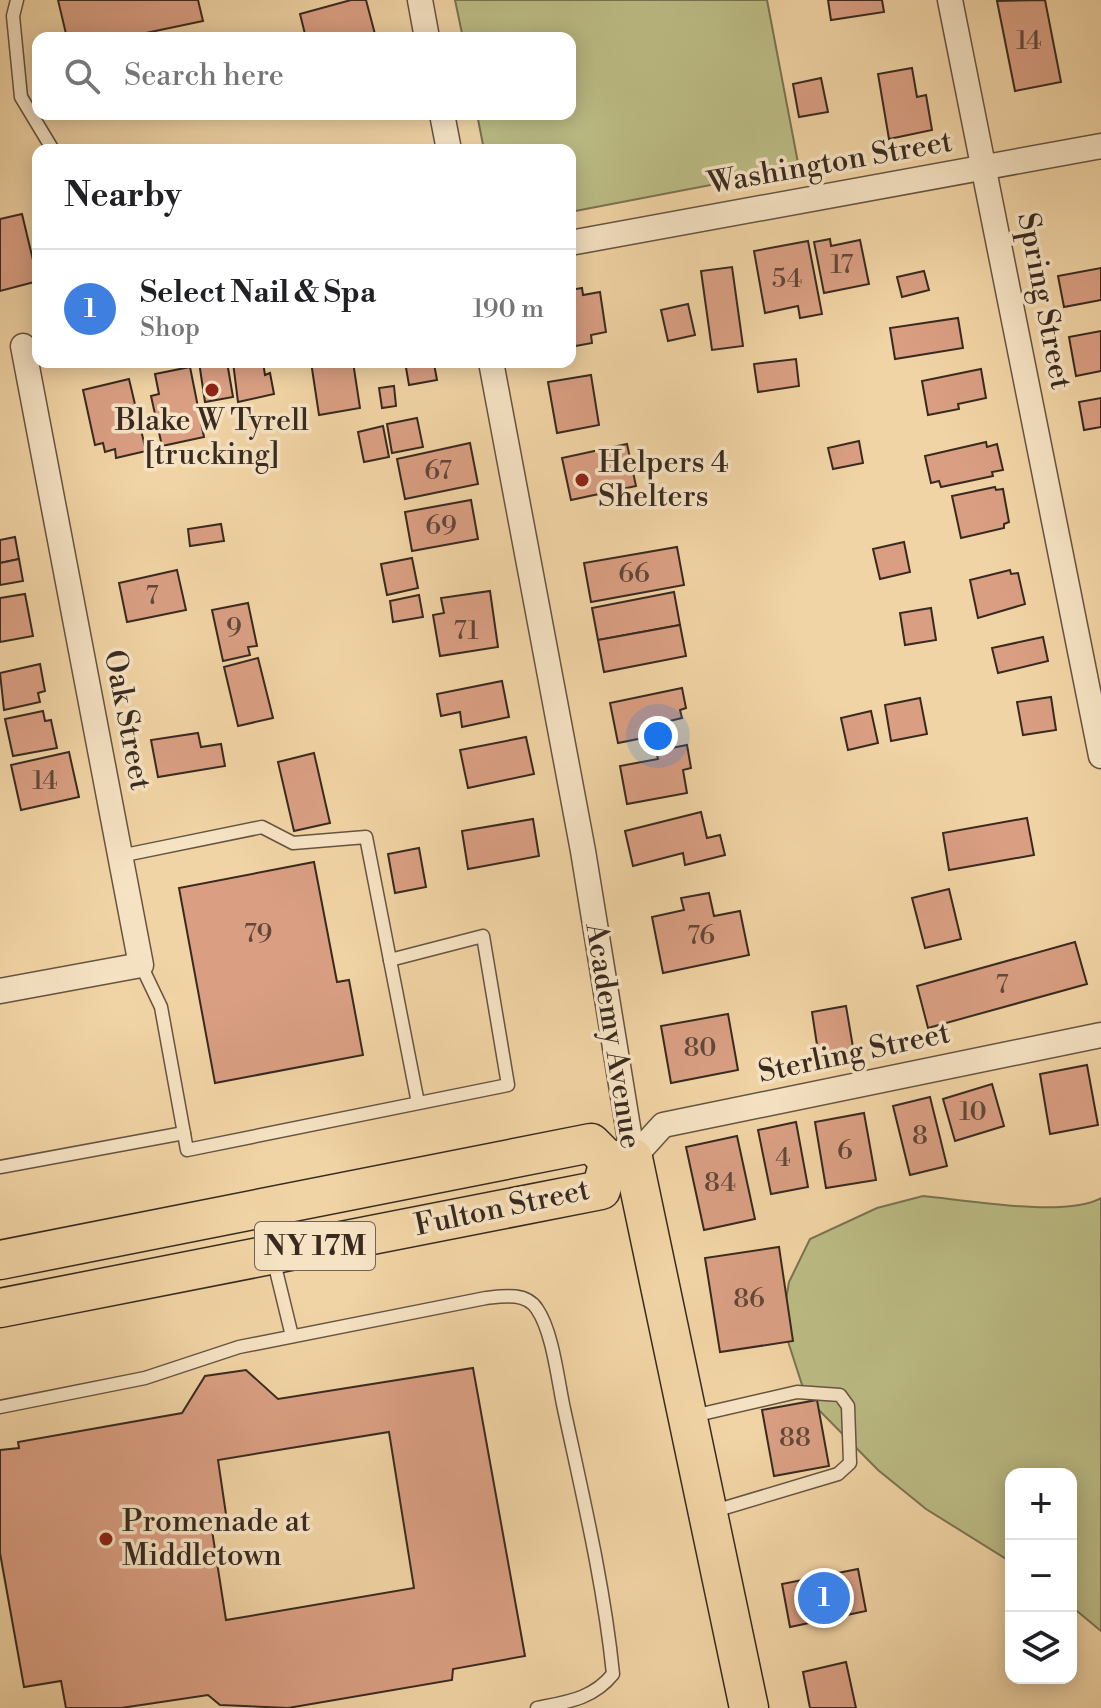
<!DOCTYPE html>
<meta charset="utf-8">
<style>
:root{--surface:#fff;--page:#f6f6f6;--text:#202124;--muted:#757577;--line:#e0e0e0;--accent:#2563eb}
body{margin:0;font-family:"Libre Bodoni",serif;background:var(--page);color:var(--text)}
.controls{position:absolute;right:24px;bottom:24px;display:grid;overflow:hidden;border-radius:16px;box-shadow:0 4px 20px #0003}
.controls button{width:72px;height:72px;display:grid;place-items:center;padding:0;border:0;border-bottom:2px solid var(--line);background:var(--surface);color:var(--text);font:40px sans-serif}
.you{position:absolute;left:658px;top:736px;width:28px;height:28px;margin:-20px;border:6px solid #fff;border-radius:50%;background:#1a73e8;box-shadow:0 0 0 12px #1a73e833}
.badge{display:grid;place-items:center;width:52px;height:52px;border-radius:50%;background:var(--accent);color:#fff;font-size:26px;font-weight:700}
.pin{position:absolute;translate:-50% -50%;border:4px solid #fff;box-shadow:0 2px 8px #0006}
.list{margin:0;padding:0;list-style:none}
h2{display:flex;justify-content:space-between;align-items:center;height:104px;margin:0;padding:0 32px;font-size:34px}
h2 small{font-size:26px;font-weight:400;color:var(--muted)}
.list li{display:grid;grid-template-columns:52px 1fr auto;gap:24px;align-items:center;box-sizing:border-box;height:120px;padding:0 32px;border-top:2px solid var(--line)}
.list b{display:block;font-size:30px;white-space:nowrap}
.list p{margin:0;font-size:26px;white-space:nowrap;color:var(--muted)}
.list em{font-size:26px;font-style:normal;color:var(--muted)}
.icon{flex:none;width:44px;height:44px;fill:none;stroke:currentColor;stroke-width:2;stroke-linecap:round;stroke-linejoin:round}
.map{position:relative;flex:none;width:1101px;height:1708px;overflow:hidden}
.search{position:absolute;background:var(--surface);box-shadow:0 4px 20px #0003;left:32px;top:32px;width:544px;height:88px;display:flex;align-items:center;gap:20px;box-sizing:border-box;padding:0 28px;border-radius:16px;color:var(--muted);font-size:30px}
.panel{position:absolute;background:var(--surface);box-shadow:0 4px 20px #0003;left:32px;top:144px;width:544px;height:224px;border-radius:16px}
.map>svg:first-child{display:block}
.green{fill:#bcbc85;stroke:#7a7352;stroke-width:2}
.building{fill:#da9f83;stroke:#382a20;stroke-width:2;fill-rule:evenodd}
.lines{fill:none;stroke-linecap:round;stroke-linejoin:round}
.service-casing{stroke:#665441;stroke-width:15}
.minor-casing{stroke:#665441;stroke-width:27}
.primary-casing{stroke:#382a20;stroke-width:41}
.service{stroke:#f6e3c4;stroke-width:12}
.minor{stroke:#f6e3c4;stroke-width:24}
.primary{stroke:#f1d4a5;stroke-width:38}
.poi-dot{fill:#8f2418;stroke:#f6e3c4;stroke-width:3}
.labels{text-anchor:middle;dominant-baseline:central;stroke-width:7;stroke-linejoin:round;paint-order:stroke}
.number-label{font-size:26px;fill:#604739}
.shield{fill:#f6e3c4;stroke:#716251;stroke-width:2}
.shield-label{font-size:28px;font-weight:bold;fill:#382a20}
.street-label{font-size:30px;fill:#382a20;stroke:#f6e3c4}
.poi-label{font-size:30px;fill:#382a20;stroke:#f6e3c4;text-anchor:start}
</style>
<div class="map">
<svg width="1101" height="1708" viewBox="0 0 1101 1708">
<rect width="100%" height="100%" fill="#f1d4a5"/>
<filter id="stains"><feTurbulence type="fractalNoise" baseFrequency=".0025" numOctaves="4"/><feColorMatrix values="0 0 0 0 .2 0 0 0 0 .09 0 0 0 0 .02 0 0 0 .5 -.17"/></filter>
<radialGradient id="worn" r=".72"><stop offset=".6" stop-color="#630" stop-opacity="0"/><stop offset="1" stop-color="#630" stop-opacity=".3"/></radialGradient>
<g class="green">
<polygon points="455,0 767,0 799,168 570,212 570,150 484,150 477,114 570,114 570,38 463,38"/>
<path d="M923,1196C965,1200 1066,1218 1101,1198V1631L1071,1606V1474H1011V1562L926,1509L878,1470L806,1397L782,1323L789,1282L810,1239L877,1208Z"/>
</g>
<g class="building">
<polygon points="58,0 198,0 203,21 122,38 67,38"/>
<polygon points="351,0 366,0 376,38 306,38 300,14"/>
<polygon points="828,0 882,0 884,12 831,20"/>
<polygon points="1045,0 1061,82 1015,91 997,1"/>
<polygon points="912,68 917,97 926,95 932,130 889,139 878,74"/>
<polygon points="821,78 828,112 799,117 793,84"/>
<polygon points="22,214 38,281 0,291 0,219"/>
<polygon points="830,239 831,246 860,240 869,284 824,293 814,242"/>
<polygon points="808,241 822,314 800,318 798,306 765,313 754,251"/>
<polygon points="732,267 743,346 712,350 701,271"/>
<polygon points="1101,268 1101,300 1064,307 1058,276"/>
<polygon points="924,271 929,290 902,297 897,277"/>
<polygon points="582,288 583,295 600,292 606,332 591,335 592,343 570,347 570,290"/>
<polygon points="688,304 695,335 668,341 661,310"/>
<polygon points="958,318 963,348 895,359 890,328"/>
<polygon points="1101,331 1101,371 1076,376 1069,337"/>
<polygon points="796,359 799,386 758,392 754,364"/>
<polygon points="199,362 227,362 233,397 205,402"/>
<polygon points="233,362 263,362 265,375 270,373 274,394 238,402"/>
<polygon points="311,362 353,362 360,408 319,415"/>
<polygon points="405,362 442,362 434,364 437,380 409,385"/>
<polygon points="190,367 204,437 162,446 151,396 159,394 155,374"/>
<polygon points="981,369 986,398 958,404 959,409 928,415 922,381"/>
<polygon points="591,375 599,425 557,433 548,382"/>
<polygon points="129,379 146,451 116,458 115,449 105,452 103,443 95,445 83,390"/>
<polygon points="394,386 396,406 382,408 379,388"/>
<polygon points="1101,398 1101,427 1084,430 1079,402"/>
<polygon points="417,418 423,447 392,453 387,424"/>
<polygon points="383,426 389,457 364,462 358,432"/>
<polygon points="859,441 863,463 833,469 828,448"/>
<polygon points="986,442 987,447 997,444 1003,470 992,472 993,476 941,487 939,481 931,483 925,456"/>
<polygon points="470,443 478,484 405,499 397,459"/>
<polygon points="627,444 636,486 571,500 562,458"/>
<polygon points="995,487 996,490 1003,489 1009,522 1004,524 1004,528 961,538 952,496"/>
<polygon points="471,500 478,539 412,551 405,512"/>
<polygon points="221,524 224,541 190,546 188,529"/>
<polygon points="15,537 19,559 0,563 0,540"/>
<polygon points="904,542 910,572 880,579 873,549"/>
<polygon points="677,547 684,585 591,602 584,563"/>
<polygon points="412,558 418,588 387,595 381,564"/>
<polygon points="19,559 23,581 0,585 0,563"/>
<polygon points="177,570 186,610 127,622 119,583"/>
<polygon points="1010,570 1011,574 1018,573 1025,604 978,618 970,580"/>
<polygon points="490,591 498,647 440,656 433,615 444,613 441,598"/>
<polygon points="674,592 680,625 598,640 592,608"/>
<polygon points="25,594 33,636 0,642 0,598"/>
<polygon points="419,595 423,617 393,622 390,601"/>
<polygon points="248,603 257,646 248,647 250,655 223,661 212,610"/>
<polygon points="931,608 936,640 905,645 900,613"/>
<polygon points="680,625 686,656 604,672 598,640"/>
<polygon points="1043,637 1048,661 998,673 992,648"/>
<polygon points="258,658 273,718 238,726 224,667"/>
<polygon points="40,664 45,691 38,693 40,702 4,710 0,673"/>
<polygon points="502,681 509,717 462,727 460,712 441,716 437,694"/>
<polygon points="682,688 686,708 680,710 682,718 661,723 663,734 618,743 610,703"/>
<polygon points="1051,697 1056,730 1023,735 1017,702"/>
<polygon points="920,698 927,734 891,741 885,705"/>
<polygon points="43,711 45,721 51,720 57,748 13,756 5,719"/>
<polygon points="871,711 878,743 848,750 841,718"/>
<polygon points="198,733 201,747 221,744 225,766 158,777 151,740"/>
<polygon points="526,737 534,774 468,788 460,750"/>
<polygon points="687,745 691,768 683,770 687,793 627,804 620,766 658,759 656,751"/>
<polygon points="69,752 79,797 21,810 11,765"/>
<polygon points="314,753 330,823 294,831 278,762"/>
<polygon points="701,812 707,838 720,835 725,855 685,865 683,853 633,866 625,831"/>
<polygon points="1027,818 1034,855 949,870 943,833"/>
<polygon points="533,819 539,856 468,869 462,831"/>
<polygon points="419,848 426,887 395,893 388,854"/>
<polygon points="314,862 337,982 349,980 363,1055 215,1083 179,888"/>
<polygon points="949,889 961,939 925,948 912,898"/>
<polygon points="709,893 714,916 740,911 749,955 663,973 652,917 684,910 681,898"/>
<polygon points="1075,942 1087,984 928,1028 917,986"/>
<polygon points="846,1006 854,1053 819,1058 812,1012"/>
<polygon points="728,1014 738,1070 671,1083 661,1026"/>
<polygon points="1087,1065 1098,1125 1050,1134 1040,1074"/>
<polygon points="992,1084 1004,1126 955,1141 943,1099"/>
<polygon points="930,1097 947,1166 910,1175 893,1106"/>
<polygon points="864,1113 876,1180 826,1188 815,1122"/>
<polygon points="796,1122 808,1187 771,1194 758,1130"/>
<polygon points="737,1136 755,1219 704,1230 686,1147"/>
<polygon points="779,1247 793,1341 720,1352 705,1258"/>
<path d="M473,1368L525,1656L453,1669L452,1680L288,1708L220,1705L208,1695L121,1708H66L61,1681L24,1687L0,1553V1450L19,1448L18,1442L182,1413L205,1376L246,1370L278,1399ZM389,1432L414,1588L226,1620L211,1524L227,1521L218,1460Z"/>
<polygon points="817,1400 829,1466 774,1476 762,1410"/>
<polygon points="858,1569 866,1611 790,1627 782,1584"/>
<polygon points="846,1662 856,1708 810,1708 803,1672"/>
</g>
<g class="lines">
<defs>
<g id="service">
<polyline points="17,0 13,16 21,97 53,150"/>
<polyline points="120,856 262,827 293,843 366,837 390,960"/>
<polyline points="141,965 161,1007 187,1150 508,1085 483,936 390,960 418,1103"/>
<polyline points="0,1167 184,1133"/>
<polyline points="273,1258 292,1336"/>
<path d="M0,1407L145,1378L239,1347L486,1298C503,1296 526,1292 537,1309C553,1332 558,1382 564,1409C583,1497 604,1585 613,1674C593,1699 567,1702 537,1708"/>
<polyline points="693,1416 797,1392 840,1395 848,1406 850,1463 838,1474 711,1512"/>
</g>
<g id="minor">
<polyline points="420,0 427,38"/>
<polyline points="950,0 1101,756"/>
<polyline points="442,114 449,150"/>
<polyline points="570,243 1101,146"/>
<polyline points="491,362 583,851 633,1158"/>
<polyline points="0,991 141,965 23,346"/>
<polyline points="633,1158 663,1125 1101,1035"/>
</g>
<g id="primary">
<polyline points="609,1161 633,1158 749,1708"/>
<polyline points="0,1260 591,1143 609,1161"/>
<polyline points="0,1308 601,1190 609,1161"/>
</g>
</defs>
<use href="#service" class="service-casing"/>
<use href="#minor" class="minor-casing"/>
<use href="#primary" class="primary-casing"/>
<use href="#service" class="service"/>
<use href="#minor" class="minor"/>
<use href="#primary" class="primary"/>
</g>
<g class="poi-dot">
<circle cx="212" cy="390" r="8"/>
<circle cx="582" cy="480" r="8"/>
<circle cx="106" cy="1539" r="8"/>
</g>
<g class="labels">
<g class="number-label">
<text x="1029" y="41">14</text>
<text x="842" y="265">17</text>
<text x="787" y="279">54</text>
<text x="438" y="471">67</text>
<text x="441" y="526">69</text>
<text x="634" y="574">66</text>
<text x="152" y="596">7</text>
<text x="234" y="628">9</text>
<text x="466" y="631">71</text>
<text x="45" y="781">14</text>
<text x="258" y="934">79</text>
<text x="701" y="936">76</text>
<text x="1002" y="985">7</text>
<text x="700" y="1048">80</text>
<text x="973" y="1112">10</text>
<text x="920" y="1136">8</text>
<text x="845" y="1151">6</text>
<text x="783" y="1158">4</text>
<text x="720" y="1183">84</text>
<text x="749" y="1299">86</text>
<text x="795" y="1438">88</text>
</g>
<rect class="shield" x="255" y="1222" width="120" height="48" rx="6"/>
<g class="shield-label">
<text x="315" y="1246">NY 17M</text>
</g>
<g class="street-label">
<text transform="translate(830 163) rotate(-10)">Washington Street</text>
<text transform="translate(1044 301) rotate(79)">Spring Street</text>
<text transform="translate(127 720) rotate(79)">Oak Street</text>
<text transform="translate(613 1036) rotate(81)">Academy Avenue</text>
<text transform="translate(854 1053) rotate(-12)">Sterling Street</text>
<text transform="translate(502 1208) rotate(-12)">Fulton Street</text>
</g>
<g class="poi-label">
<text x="212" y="421" text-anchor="middle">Blake W Tyrell<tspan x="212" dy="34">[trucking]</tspan></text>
<text x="598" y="463">Helpers 4<tspan x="598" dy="34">Shelters</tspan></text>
<text x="122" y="1522">Promenade at<tspan x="122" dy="34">Middletown</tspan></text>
</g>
</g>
<rect width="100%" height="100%" filter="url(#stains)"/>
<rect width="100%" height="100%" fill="url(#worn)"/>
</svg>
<div class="controls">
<button>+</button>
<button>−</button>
<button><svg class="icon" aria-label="layers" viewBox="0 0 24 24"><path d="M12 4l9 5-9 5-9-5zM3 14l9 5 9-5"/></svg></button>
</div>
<div class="you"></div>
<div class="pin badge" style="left:824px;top:1598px;background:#3f7fe0">1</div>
<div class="search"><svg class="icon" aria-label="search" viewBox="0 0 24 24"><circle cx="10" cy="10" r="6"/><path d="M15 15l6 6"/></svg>Search here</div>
<section class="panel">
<h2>Nearby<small></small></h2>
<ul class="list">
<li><span class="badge" style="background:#3f7fe0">1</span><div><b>Select Nail &amp; Spa</b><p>Shop</p></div><em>190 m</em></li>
</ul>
</section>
</div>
